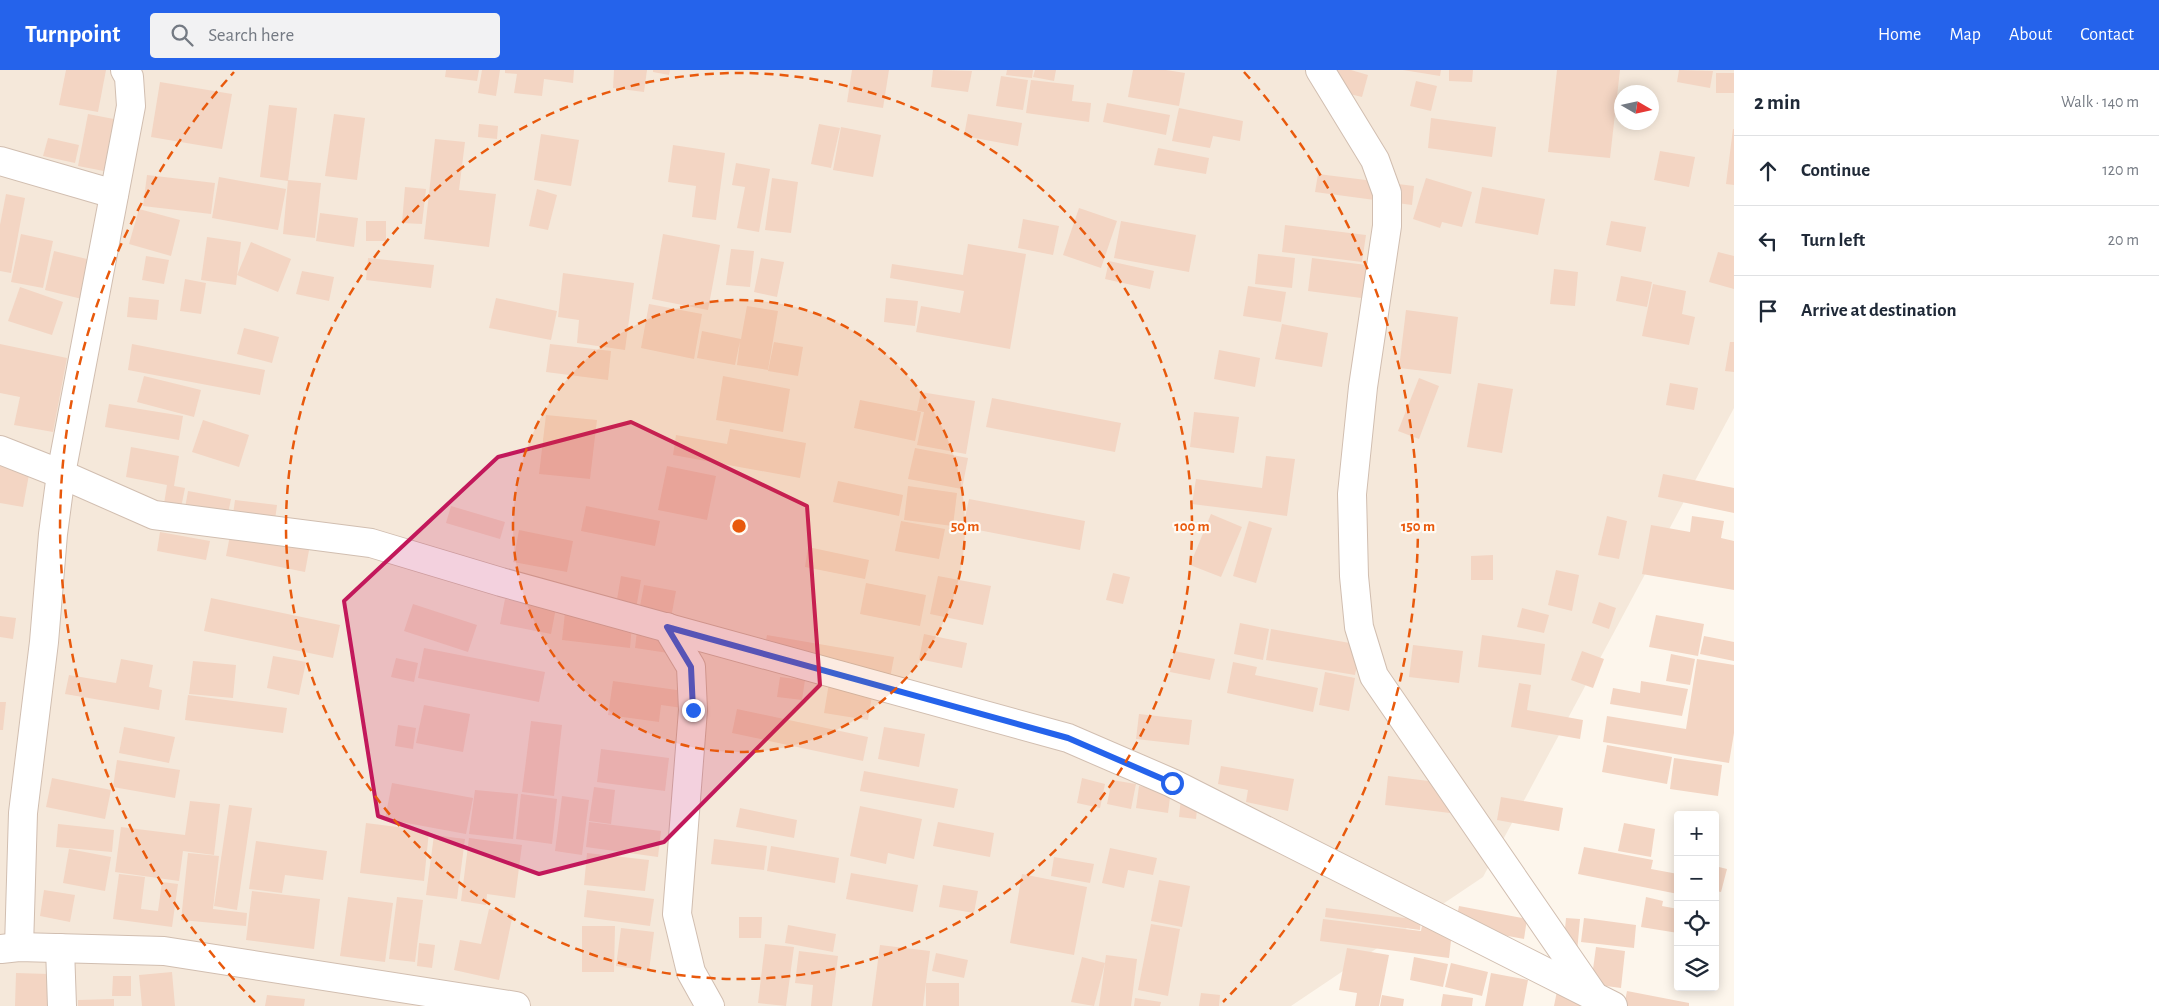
<!DOCTYPE html>
<meta charset="utf-8">
<style>
:root{--surface:#fff;--page:#f2f2f3;--text:#1f2937;--muted:#747a83;--line:#e0e1e3;--accent:#2563eb}
body{margin:0;font-family:"Alegreya Sans",sans-serif;background:var(--page);color:var(--text)}
.controls{position:absolute;right:15px;bottom:15px;display:grid;overflow:hidden;border-radius:5px;box-shadow:0 2px 12px #0003}
.controls button{width:45px;height:45px;display:grid;place-items:center;padding:0;border:0;border-bottom:1px solid var(--line);background:var(--surface);color:var(--text);font:25px sans-serif}
.compass{position:absolute;left:1614px;top:15px;width:45px;height:45px;border-radius:50%;background:var(--surface);box-shadow:0 2px 12px #0003;rotate:99deg}
.stop{position:absolute;width:15px;height:15px;margin:-11px;border:4px solid #2563eb;border-radius:50%;background:#fff}
.stop.end{background:#2563eb;border-color:#fff;box-shadow:0 1px 5px #0008}
.list{margin:0;padding:0;list-style:none}
h2{display:flex;justify-content:space-between;align-items:center;height:65px;margin:0;padding:0 20px;font-size:21px}
h2 small{font-size:16px;font-weight:400;color:var(--muted)}
.list li{display:grid;grid-template-columns:32px 1fr auto;gap:15px;align-items:center;box-sizing:border-box;height:70px;padding:0 20px;border-top:1px solid var(--line)}
.list b{display:block;font-size:19px;white-space:nowrap}
.list em{font-size:16px;font-style:normal;color:var(--muted)}
.icon{flex:none;width:28px;height:28px;fill:none;stroke:currentColor;stroke-width:2;stroke-linecap:round;stroke-linejoin:round}
.map{position:relative;flex:none;width:1734px;height:936px;overflow:hidden}
header{display:flex;align-items:center;gap:30px;box-sizing:border-box;height:70px;padding:0 25px;background:var(--accent);color:#fff}
header strong{font-size:24px}
nav{display:flex;gap:28px;margin-inline-start:auto;font-size:18px}
.search{width:350px;height:45px;background:var(--page);display:flex;align-items:center;gap:12px;box-sizing:border-box;padding:0 18px;border-radius:5px;color:var(--muted);font-size:19px}
main{display:flex}
aside{flex:1;background:var(--surface)}
.map>svg:first-child{display:block}
.residential{fill:#f5e8da;fill-rule:evenodd}
.building{fill:#f3d5c3}
.lines{fill:none;stroke-linecap:round;stroke-linejoin:round}
.street-casing{stroke:#d1beb0;stroke-width:30}
.street{stroke:#fff;stroke-width:28}
.route{stroke:#2563eb;stroke-width:6}
.marked{fill:#c2185b;fill-opacity:0.2;stroke:#c2185b;stroke-width:4;stroke-linejoin:round}
.ring{fill:none;stroke:#e8590c;stroke-width:2.5;stroke-dasharray:9 6}
.centre{fill:#e8590c;stroke:#fffaf3;stroke-width:2.5}
.ring-label{font-size:15px;text-anchor:middle;font-weight:bold;fill:#e8590c;stroke:#fffaf3;stroke-width:4.5;stroke-linejoin:round;paint-order:stroke}
</style>
<header>
<strong>Turnpoint</strong>
<div class="search"><svg class="icon" aria-label="search" viewBox="0 0 24 24"><circle cx="10" cy="10" r="6"/><path d="M15 15l6 6"/></svg>Search here</div>
<nav><a>Home</a><a>Map</a><a>About</a><a>Contact</a></nav>
</header>
<main>
<div class="map">
<svg width="1734" height="936" viewBox="0 0 1734 936">
<rect width="100%" height="100%" fill="#fdf6ec"/>
<path class="residential" d="M0,0H1734V338L1483,807L1291,936H0ZM1622,22H1652V52H1622Z"/>
<g class="building">
<polygon points="66,0 106,0 98,42 59,35"/>
<polygon points="446,0 479,0 477,11 445,7"/>
<polygon points="482,0 500,0 496,26 478,23"/>
<polygon points="505,0 574,0 573,13 544,9 542,26 514,23 517,4 505,3"/>
<polygon points="614,0 647,0 644,22 613,18"/>
<polygon points="653,0 670,0 669,5 653,2"/>
<polygon points="852,0 889,0 883,38 847,32"/>
<polygon points="933,0 972,1 968,22 931,17"/>
<polygon points="1007,0 1033,0 1032,8 1006,5"/>
<polygon points="1035,0 1056,0 1054,11 1033,7"/>
<polygon points="1133,0 1166,0 1185,3 1179,36 1128,27"/>
<polygon points="1330,0 1351,0 1368,5 1362,27 1325,18"/>
<polygon points="1403,0 1441,0 1440,6"/>
<polygon points="1449,0 1473,0 1472,12 1449,11"/>
<polygon points="1557,0 1620,0 1610,88 1548,82"/>
<polygon points="1679,0 1713,1 1710,18 1677,12"/>
<rect x="1716" y="3" width="18" height="20"/>
<polygon points="1001,6 1028,10 1023,40 996,36"/>
<polygon points="1031,10 1074,15 1072,31 1091,33 1089,52 1026,43"/>
<polygon points="1416,11 1437,16 1431,41 1410,36"/>
<polygon points="160,12 232,24 222,79 151,67"/>
<polygon points="1107,33 1170,45 1166,65 1103,52"/>
<polygon points="269,35 297,38 288,111 260,107"/>
<polygon points="1179,38 1243,51 1240,71 1213,66 1210,78 1172,71"/>
<polygon points="88,44 119,50 109,102 78,96"/>
<polygon points="334,44 365,48 357,110 325,106"/>
<polygon points="968,44 1022,53 1018,76 964,66"/>
<polygon points="1431,48 1496,57 1492,87 1428,78"/>
<polygon points="479,54 498,56 497,69 478,67"/>
<polygon points="819,54 840,58 831,98 811,94"/>
<polygon points="841,57 881,65 873,107 833,100"/>
<polygon points="1733,59 1734,59 1734,115 1726,114"/>
<polygon points="541,64 579,70 571,116 534,110"/>
<polygon points="48,68 79,75 75,93 43,86"/>
<polygon points="435,69 465,72 459,120 496,124 489,177 424,169"/>
<polygon points="673,75 725,83 716,150 692,147 696,116 668,112"/>
<polygon points="1158,78 1209,88 1206,104 1154,95"/>
<polygon points="1660,81 1695,87 1689,117 1654,110"/>
<polygon points="736,93 770,99 759,162 737,158 745,117 732,115"/>
<polygon points="1318,104 1414,116 1412,135 1315,122"/>
<polygon points="147,105 215,113 211,144 143,136"/>
<polygon points="219,107 286,119 278,160 212,148"/>
<polygon points="772,108 798,112 791,163 765,160"/>
<polygon points="1426,108 1472,122 1462,157 1442,152 1440,158 1413,149"/>
<polygon points="288,110 321,113 315,168 283,164"/>
<polygon points="405,117 426,119 422,154 402,153"/>
<polygon points="1482,117 1545,129 1538,165 1475,153"/>
<polygon points="537,119 557,125 548,160 529,156"/>
<polygon points="6,124 25,128 11,203 0,201 0,155"/>
<polygon points="1079,138 1117,151 1101,198 1063,185"/>
<polygon points="139,139 180,150 171,186 129,174"/>
<polygon points="320,143 358,148 354,177 316,171"/>
<polygon points="1023,149 1059,156 1053,185 1018,178"/>
<rect x="366" y="151" width="20" height="20"/>
<polygon points="1121,151 1196,165 1189,202 1114,188"/>
<polygon points="1611,151 1646,157 1641,182 1606,175"/>
<polygon points="1285,155 1366,165 1362,192 1282,182"/>
<polygon points="21,164 53,171 43,218 11,212"/>
<polygon points="663,164 720,175 708,240 652,229"/>
<polygon points="207,167 241,172 236,215 201,210"/>
<polygon points="251,172 291,189 278,222 237,205"/>
<polygon points="968,174 1026,184 1010,279 916,262 921,236 960,243 964,221 890,208 892,194 963,205"/>
<polygon points="731,179 754,181 750,217 726,215"/>
<polygon points="54,181 91,190 82,229 45,220"/>
<polygon points="1718,182 1734,186 1734,219 1709,212"/>
<polygon points="1258,184 1295,188 1292,218 1255,214"/>
<polygon points="146,186 169,190 164,214 142,210"/>
<polygon points="368,188 434,195 431,218 366,210"/>
<polygon points="761,188 784,192 777,227 754,222"/>
<polygon points="1312,188 1374,196 1369,229 1308,221"/>
<polygon points="1109,191 1154,201 1150,219 1105,209"/>
<polygon points="1554,199 1578,202 1575,236 1550,234"/>
<polygon points="302,201 334,207 329,231 296,224"/>
<polygon points="563,203 634,213 625,280 577,273 579,250 558,247"/>
<polygon points="1621,206 1652,212 1647,237 1616,231"/>
<polygon points="185,209 206,213 201,244 180,241"/>
<polygon points="1653,214 1686,221 1682,244 1695,247 1689,275 1642,266"/>
<polygon points="1248,216 1286,222 1281,252 1243,246"/>
<polygon points="20,217 63,232 52,265 8,251"/>
<polygon points="129,227 159,230 157,250 127,247"/>
<polygon points="496,228 557,241 551,270 489,258"/>
<polygon points="886,228 918,231 915,256 884,252"/>
<polygon points="649,234 702,244 694,289 641,278"/>
<polygon points="747,236 778,241 768,300 737,295 740,271 735,295 697,288 702,261 741,269"/>
<polygon points="1406,240 1458,247 1451,304 1399,298"/>
<polygon points="1282,254 1328,263 1322,297 1275,289"/>
<polygon points="244,258 279,267 272,293 237,284"/>
<polygon points="774,272 803,277 798,306 768,301"/>
<polygon points="1730,272 1734,272 1734,302 1725,301"/>
<polygon points="0,274 67,288 53,362 14,355 20,327 0,323"/>
<polygon points="132,274 265,300 260,325 128,300"/>
<polygon points="550,274 611,281 608,310 546,302"/>
<polygon points="1219,280 1260,288 1255,317 1214,309"/>
<polygon points="144,306 201,320 194,347 137,332"/>
<polygon points="723,306 790,319 783,362 716,350"/>
<polygon points="1419,308 1439,316 1419,369 1398,361"/>
<polygon points="1478,313 1513,319 1502,383 1467,377"/>
<polygon points="1670,313 1698,318 1694,340 1666,335"/>
<polygon points="921,322 975,331 966,384 917,375 924,342 917,341"/>
<polygon points="992,328 1121,353 1115,382 986,357"/>
<polygon points="860,330 921,342 915,371 854,358"/>
<polygon points="109,334 183,346 179,370 105,357"/>
<polygon points="1194,342 1239,347 1234,383 1190,377"/>
<polygon points="546,345 597,350 590,409 539,404"/>
<polygon points="203,350 249,365 239,397 192,382"/>
<polygon points="730,359 806,373 800,408 673,385 676,365 727,374"/>
<polygon points="131,377 179,386 174,416 185,418 180,443 163,440 167,415 126,407"/>
<polygon points="915,378 968,388 962,419 908,409"/>
<polygon points="1266,386 1295,389 1287,446 1192,434 1196,409 1262,418"/>
<polygon points="0,394 30,399 23,437 0,433"/>
<polygon points="667,396 716,406 707,450 658,440"/>
<polygon points="1663,404 1734,418 1734,443 1658,427"/>
<polygon points="838,411 903,425 899,446 833,432"/>
<polygon points="908,416 957,423 953,456 904,450"/>
<polygon points="188,421 231,429 225,458 183,450"/>
<polygon points="969,429 1085,451 1080,480 963,457"/>
<polygon points="235,430 277,435 274,458 232,452"/>
<polygon points="451,436 505,452 500,469 446,453"/>
<polygon points="586,436 660,451 655,476 581,461"/>
<polygon points="1211,444 1242,457 1221,507 1190,495"/>
<polygon points="1607,446 1627,451 1619,489 1598,485"/>
<polygon points="1692,446 1724,451 1721,468 1734,471 1734,520 1642,504 1651,455 1690,462"/>
<polygon points="901,451 945,459 939,489 895,481"/>
<polygon points="1249,451 1272,458 1256,513 1233,506"/>
<polygon points="231,460 310,475 305,502 226,486"/>
<polygon points="519,460 573,471 567,502 513,492"/>
<polygon points="160,462 210,471 206,490 157,481"/>
<polygon points="808,477 869,490 865,509 805,497"/>
<polygon points="1493,485 1493,510 1471,510 1471,486"/>
<polygon points="1556,500 1579,505 1572,541 1548,535"/>
<polygon points="1113,503 1130,507 1123,534 1106,530"/>
<polygon points="621,506 641,510 636,539 616,535"/>
<polygon points="938,506 991,516 983,555 930,544"/>
<polygon points="866,513 926,525 920,556 860,544"/>
<polygon points="644,515 676,521 671,548 639,541"/>
<polygon points="211,528 340,555 333,588 204,561"/>
<polygon points="505,529 556,538 551,564 500,554"/>
<polygon points="1599,532 1616,538 1609,559 1592,553"/>
<polygon points="566,533 591,536 590,552 632,556 630,578 562,570"/>
<polygon points="413,534 477,555 468,582 404,561"/>
<polygon points="1522,538 1549,545 1544,563 1517,557"/>
<polygon points="1656,545 1704,554 1698,586 1649,577"/>
<polygon points="0,546 16,548 13,569 0,567"/>
<polygon points="638,552 688,586 635,578"/>
<polygon points="1240,553 1269,559 1263,590 1234,584"/>
<polygon points="1271,559 1361,575 1355,605 1266,590"/>
<polygon points="924,564 967,573 962,598 919,589"/>
<polygon points="767,565 894,587 888,619 761,597"/>
<polygon points="1482,565 1545,574 1541,605 1478,597"/>
<polygon points="1704,566 1734,572 1734,591 1700,584"/>
<polygon points="1413,575 1463,581 1459,613 1409,607"/>
<polygon points="424,578 545,602 539,632 418,608"/>
<polygon points="1174,581 1215,589 1210,610 1170,602"/>
<polygon points="1582,581 1604,589 1593,618 1571,610"/>
<polygon points="1671,584 1695,589 1690,615 1666,611"/>
<polygon points="273,586 306,592 299,625 267,618"/>
<polygon points="396,588 418,593 414,612 391,607"/>
<polygon points="121,589 153,595 149,617 162,620 159,640 65,624 69,605 116,613"/>
<polygon points="1697,589 1734,595 1734,663 1729,693 1603,672 1607,646 1686,659"/>
<polygon points="193,591 236,595 233,628 189,624"/>
<polygon points="1233,592 1257,597 1255,605 1318,618 1313,642 1227,623"/>
<polygon points="1325,602 1355,608 1349,641 1319,635"/>
<polygon points="780,607 805,610 802,630 777,627"/>
<polygon points="613,611 684,621 682,638 661,635 659,652 608,645"/>
<polygon points="1641,611 1688,619 1682,646 1610,634 1613,618 1640,623"/>
<polygon points="829,613 873,620 868,650 824,643"/>
<polygon points="1519,613 1531,615 1527,640 1583,650 1580,669 1511,657"/>
<polygon points="188,625 287,638 283,663 185,650"/>
<polygon points="0,632 6,632 3,660 0,660"/>
<polygon points="424,635 470,644 463,682 416,673"/>
<polygon points="737,639 868,667 863,691 732,663"/>
<polygon points="1139,644 1192,650 1189,675 1136,669"/>
<polygon points="531,651 562,655 554,726 522,722"/>
<polygon points="398,655 416,658 413,679 395,676"/>
<polygon points="124,657 175,667 169,693 119,683"/>
<polygon points="884,657 925,664 919,697 878,689"/>
<polygon points="1607,675 1672,687 1667,714 1602,702"/>
<polygon points="601,679 669,688 665,721 597,712"/>
<polygon points="1674,688 1722,695 1718,726 1670,719"/>
<polygon points="117,690 180,700 175,728 113,717"/>
<polygon points="1221,696 1294,709 1288,741 1246,732 1248,720 1218,714"/>
<polygon points="864,701 958,719 954,738 860,721"/>
<polygon points="1388,706 1453,714 1450,743 1385,735"/>
<polygon points="52,708 111,720 105,749 46,737"/>
<polygon points="1082,708 1105,714 1100,738 1077,733"/>
<polygon points="1112,710 1136,714 1131,739 1107,734"/>
<polygon points="392,713 473,728 466,764 385,749"/>
<polygon points="1139,716 1171,720 1168,743 1136,738"/>
<polygon points="594,717 615,720 611,754 589,751"/>
<polygon points="1182,718 1199,720 1196,749 1179,747"/>
<polygon points="475,720 518,724 513,769 469,764"/>
<polygon points="521,724 557,729 552,774 516,769"/>
<polygon points="562,726 589,730 582,785 555,781"/>
<polygon points="1501,727 1563,738 1559,761 1497,750"/>
<polygon points="190,731 220,734 214,785 183,781 179,811 115,802 121,757 185,765"/>
<polygon points="229,735 252,738 237,840 214,836"/>
<polygon points="860,736 922,749 914,789 888,783 886,794 850,786"/>
<polygon points="740,738 797,750 794,768 736,757"/>
<polygon points="589,752 661,761 658,787 586,777"/>
<polygon points="938,752 994,763 990,787 933,776"/>
<polygon points="366,753 429,761 424,811 360,803"/>
<polygon points="1624,753 1655,759 1651,787 1618,781"/>
<polygon points="58,754 114,760 112,782 56,777"/>
<polygon points="434,765 465,769 457,829 426,825"/>
<polygon points="469,768 522,775 515,828 487,824 486,835 461,831"/>
<polygon points="714,769 767,776 764,800 711,794"/>
<polygon points="256,771 327,781 323,810 285,805 282,823 249,819"/>
<polygon points="771,776 839,788 835,813 767,801"/>
<polygon points="1584,777 1653,790 1651,799 1678,804 1678,824 1578,804"/>
<polygon points="1110,778 1157,788 1153,805 1128,800 1124,818 1102,813"/>
<polygon points="69,779 111,787 105,821 63,813"/>
<polygon points="188,783 219,786 213,839 247,843 246,856 181,850"/>
<polygon points="587,783 649,790 645,821 584,815"/>
<polygon points="1054,787 1094,794 1090,813 1051,806"/>
<polygon points="1715,796 1727,799 1721,822 1715,821"/>
<polygon points="851,803 918,815 913,842 846,829"/>
<polygon points="119,804 145,807 141,839 158,841 162,812 178,814 172,857 113,849"/>
<polygon points="1022,804 1087,817 1074,885 1010,873"/>
<polygon points="1159,810 1190,816 1182,857 1151,851"/>
<polygon points="943,815 978,821 974,843 939,837"/>
<polygon points="44,820 75,825 70,852 40,846"/>
<polygon points="587,820 654,829 650,856 584,847"/>
<polygon points="252,821 320,829 314,879 246,870"/>
<polygon points="348,827 393,833 385,892 340,886"/>
<polygon points="397,827 423,830 415,892 389,889"/>
<polygon points="1646,827 1663,831 1662,836 1678,839 1678,863 1641,857"/>
<polygon points="1459,836 1527,849 1524,869 1455,856"/>
<polygon points="1326,838 1421,850 1420,860 1325,847"/>
<polygon points="489,839 513,844 499,910 454,900 460,870 481,874"/>
<polygon points="739,847 762,847 761,868 739,868"/>
<polygon points="1566,848 1580,849 1577,882 1563,881"/>
<polygon points="1584,848 1636,855 1634,878 1581,872"/>
<polygon points="1323,849 1421,861 1423,850 1453,853 1449,888 1320,871"/>
<polygon points="1151,854 1180,859 1168,926 1138,920"/>
<polygon points="788,855 836,864 833,882 785,873"/>
<polygon points="582,856 615,856 614,902 582,902"/>
<polygon points="621,858 654,862 649,901 616,896"/>
<polygon points="419,873 435,875 432,898 417,896"/>
<polygon points="765,874 794,877 786,936 758,933"/>
<polygon points="880,875 930,881 923,936 872,936"/>
<polygon points="1596,877 1625,881 1621,918 1591,914"/>
<polygon points="1347,878 1389,885 1379,936 1355,936 1357,923 1339,920"/>
<polygon points="799,881 838,886 832,936 811,936 813,915 795,913"/>
<polygon points="936,883 968,890 964,908 932,901"/>
<polygon points="1106,885 1137,889 1131,936 1099,936"/>
<polygon points="1082,887 1105,893 1094,936 1071,932"/>
<polygon points="1414,887 1448,894 1443,917 1410,910"/>
<polygon points="1451,893 1488,902 1482,926 1445,917"/>
<polygon points="172,902 175,936 142,936 139,905"/>
<polygon points="16,903 49,904 48,936 15,936"/>
<polygon points="1491,903 1528,910 1523,936 1485,936"/>
<polygon points="113,906 131,906 131,926 112,926"/>
<rect x="926" y="913" width="33" height="23"/>
<polygon points="1558,916 1585,936 1554,936"/>
<polygon points="1627,921 1689,933 1689,936 1624,936"/>
<polygon points="1201,923 1220,925 1219,936 1199,936"/>
<polygon points="1443,924 1473,928 1472,936 1441,936"/>
<polygon points="267,925 305,929 304,936 265,936"/>
<polygon points="1382,925 1404,929 1403,936 1380,936"/>
<polygon points="1135,928 1161,932 1160,936 1134,936"/>
<polygon points="114,929 114,936 78,936 78,930"/>
</g>
<g class="lines">
<defs>
<g id="street">
<polyline points="1320,0 1375,90 1387,123 1387,156 1363,317 1352,424 1354,506 1359,557 1374,606 1592,923"/>
<polyline points="0,91 114,124"/>
<polyline points="0,380 61,404 154,445 371,473 501,512 1068,668 1172,713 1613,936"/>
<polyline points="667,557 691,597 693,640 677,844 691,902 710,936"/>
<polyline points="19,877 23,743 44,572 53,464 61,404 131,36 129,7 125,0"/>
<polyline points="60,878 62,936"/>
<polyline points="1,879 19,877 164,881 516,936"/>
</g>
</defs>
<use href="#street" class="street-casing"/>
<use href="#street" class="street"/>
</g>
<g class="lines">
<polyline class="route" points="693,640 691,597 667,557 1068,668 1172,713"/>
</g>
<path class="marked" d="M631,352L807,436L820,615L664,772L539,804L378,746L344,531L498,387Z"/>
<circle cx="739" cy="456" r="226" fill="#e8590c" fill-opacity=".12"/>
<g class="ring">
<circle cx="739" cy="456" r="226"/>
<circle cx="739" cy="456" r="453"/>
<path d="M255 932A679 679 0 0 1 234 2M1244 2A679 679 0 0 1 1223 932"/>
</g>
<circle cx="739" cy="456" r="8" class="centre"/>
<g class="ring-label">
<text x="965" y="461">50 m</text>
<text x="1192" y="461">100 m</text>
<text x="1418" y="461">150 m</text>
</g>
</svg>
<div class="controls">
<button>+</button>
<button>−</button>
<button><svg class="icon" aria-label="locate" viewBox="0 0 24 24"><circle cx="12" cy="12" r="6"/><path d="M12 2v4M12 18v4M2 12h4M18 12h4"/></svg></button>
<button><svg class="icon" aria-label="layers" viewBox="0 0 24 24"><path d="M12 4l9 5-9 5-9-5zM3 14l9 5 9-5"/></svg></button>
</div>
<svg class="compass" viewBox="-18 -18 36 36"><path d="M0-13l5 13h-10z" fill="#e53935"/><path d="M0 13l5-13h-10z" fill="#747a83"/></svg>
<div class="stop" style="left:1172px;top:713px"></div>
<div class="stop end" style="left:693px;top:640px"></div>
</div>
<aside>
<h2>2 min<small>Walk · 140 m</small></h2>
<ul class="list">
<li><svg class="icon" aria-label="ahead" viewBox="0 0 24 24"><path d="M12 20V5M6 11l6-6 6 6"/></svg><div><b>Continue</b></div><em>120 m</em></li>
<li><svg class="icon" aria-label="left" viewBox="0 0 24 24"><path d="M17 20v-9H6M10 6l-5 5 5 5"/></svg><div><b>Turn left</b></div><em>20 m</em></li>
<li><svg class="icon" aria-label="arrive" viewBox="0 0 24 24"><path d="M6 21V4h12l-3 4 3 4H6"/></svg><div><b>Arrive at destination</b></div></li>
</ul>
</aside>
</main>
